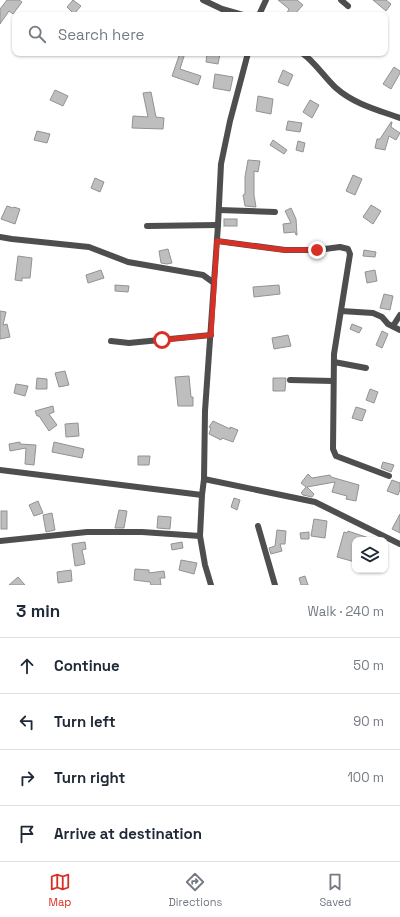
<!DOCTYPE html>
<meta charset="utf-8">
<style>
:root{--surface:#fff;--page:#f6f6f7;--text:#1f2937;--muted:#747a83;--line:#e0e1e3;--accent:#d93025}
body{margin:0;font-family:"Space Grotesk",sans-serif;background:var(--page);color:var(--text)}
.controls{position:absolute;right:12px;bottom:12px;display:grid;overflow:hidden;border-radius:8px;box-shadow:0 1px 3px #0004}
.controls button{width:36px;height:36px;display:grid;place-items:center;padding:0;border:0;border-bottom:1px solid var(--line);background:var(--surface);color:var(--text);font:20px sans-serif}
.stop{position:absolute;width:12px;height:12px;margin:-9px;border:3px solid #d93025;border-radius:50%;background:#fff}
.stop.end{background:#d93025;border-color:#fff;box-shadow:0 1px 4px #0008}
.list{margin:0;padding:0;list-style:none}
h2{display:flex;justify-content:space-between;align-items:center;height:52px;margin:0;padding:0 16px;font-size:17px}
h2 small{font-size:13px;font-weight:400;color:var(--muted)}
.list li{display:grid;grid-template-columns:26px 1fr auto;gap:12px;align-items:center;box-sizing:border-box;height:56px;padding:0 16px;border-top:1px solid var(--line)}
.list b{display:block;font-size:15px;white-space:nowrap}
.list em{font-size:13px;font-style:normal;color:var(--muted)}
.icon{flex:none;width:22px;height:22px;fill:none;stroke:currentColor;stroke-width:2;stroke-linecap:round;stroke-linejoin:round}
.map{position:relative;flex:none;width:400px;height:585px;overflow:hidden}
.search{position:absolute;background:var(--surface);box-shadow:0 1px 3px #0004;left:12px;right:12px;top:12px;height:44px;display:flex;align-items:center;gap:10px;box-sizing:border-box;padding:0 14px;border-radius:8px;color:var(--muted);font-size:15px}
.sheet{height:276px;background:var(--surface)}
nav{display:flex;justify-content:space-around;align-items:center;box-sizing:border-box;height:56px;border-top:1px solid var(--line);background:var(--surface);font-size:11px;color:var(--muted)}
nav a{display:grid;justify-items:center;gap:2px}
nav .on{color:var(--accent)}
.map>svg:first-child{display:block}
.building{fill:#bebebe;stroke:#929292}
.lines{fill:none;stroke-linecap:round;stroke-linejoin:round}
.minor{stroke:#4e4e4e;stroke-width:6}
.route{stroke:#d93025;stroke-width:5}
</style>
<div class="map">
<svg width="400" height="585" viewBox="0 0 400 585">
<rect width="100%" height="100%" fill="#fff"/>
<g class="building">
<polygon points="7,0 19,0 22,2 13,14 9,11 0,24 0,9"/>
<polygon points="73,0 81,6 74,14 67,7"/>
<polygon points="278,0 297,0 303,5 294,15 286,15 289,9"/>
<polygon points="373,0 386,0 391,4 386,11"/>
<polygon points="180,53 185,53 180,69 201,76 198,85 172,76"/>
<polygon points="207,53 220,54 218,64 206,62"/>
<polygon points="394,67 400,71 400,73 391,89 383,84"/>
<polygon points="283,70 293,75 288,86 278,82"/>
<polygon points="215,74 233,77 230,91 213,88"/>
<polygon points="55,90 68,96 63,106 50,100"/>
<polygon points="151,92 156,117 164,118 163,129 132,128 133,116 148,117 143,93"/>
<polygon points="258,96 273,99 271,114 256,111"/>
<polygon points="310,100 319,105 312,118 303,112"/>
<polygon points="288,121 302,123 300,132 286,130"/>
<polygon points="391,122 392,122 391,127 400,133 396,140 389,136 385,150 375,148 377,139 380,139"/>
<polygon points="37,131 50,134 47,143 34,140"/>
<polygon points="273,140 287,150 284,154 270,145"/>
<polygon points="298,141 305,143 303,152 296,150"/>
<polygon points="248,160 260,161 258,172 254,171 254,195 256,207 245,206 243,195 245,194 245,177"/>
<polygon points="353,175 362,179 355,195 346,191"/>
<polygon points="95,178 104,182 100,192 91,188"/>
<polygon points="371,205 381,211 373,224 363,217"/>
<polygon points="7,206 13,208 14,207 20,209 15,224 1,219"/>
<polygon points="291,208 296,219 297,235 296,235 295,232 284,233 283,224 291,223 285,211"/>
<rect x="224" y="219" width="13" height="7"/>
<polygon points="168,249 172,263 167,264 161,263 159,251"/>
<polygon points="364,250 376,252 375,257 363,256"/>
<polygon points="18,256 32,258 30,278 22,278 22,281 15,280"/>
<polygon points="101,270 104,278 88,283 86,275"/>
<polygon points="375,270 377,281 367,283 365,272"/>
<polygon points="115,285 129,286 128,292 115,291"/>
<polygon points="279,285 280,294 254,297 253,287"/>
<polygon points="384,294 393,296 390,310 380,308"/>
<polygon points="0,311 6,312 3,325 7,324 10,337 0,339"/>
<polygon points="352,324 362,328 359,333 350,329"/>
<polygon points="382,331 388,334 382,348 376,345"/>
<polygon points="288,335 291,346 274,349 272,338"/>
<polygon points="65,371 69,385 59,387 55,373"/>
<polygon points="189,376 191,397 193,397 193,406 178,406 175,377"/>
<polygon points="37,378 47,379 47,389 36,389"/>
<polygon points="273,378 286,378 285,391 273,391"/>
<polygon points="16,384 28,386 25,396 14,393"/>
<polygon points="370,389 378,392 374,403 366,400"/>
<polygon points="53,406 54,412 49,414 57,425 49,431 39,416 37,416 35,411"/>
<polygon points="356,407 366,410 362,421 352,418"/>
<polygon points="213,421 230,429 230,427 238,430 233,442 222,438 221,440 209,434 211,428 209,427"/>
<polygon points="78,423 79,436 66,437 65,424"/>
<polygon points="20,442 20,444 36,445 34,465 25,464 26,448 10,451 9,444"/>
<polygon points="54,442 84,449 82,458 52,452"/>
<polygon points="138,456 150,456 149,465 138,465"/>
<polygon points="383,462 394,465 391,472 381,468"/>
<polygon points="308,474 312,478 330,475 331,477 359,485 356,501 346,499 347,496 332,492 335,482 307,487 314,494 312,497 303,495 301,493 306,487 301,483"/>
<polygon points="392,480 400,483 400,490 398,495 387,491"/>
<polygon points="234,498 240,500 237,510 231,507"/>
<polygon points="38,501 43,513 34,516 29,505"/>
<polygon points="119,510 127,511 124,528 115,528"/>
<rect x="1" y="511" width="6" height="18"/>
<polygon points="52,513 55,530 46,532 43,515"/>
<polygon points="400,514 400,533 392,529"/>
<polygon points="158,516 171,517 170,529 157,528"/>
<polygon points="314,519 327,521 325,538 311,536"/>
<polygon points="277,530 286,531 285,544 280,544 282,551 271,554 269,548 275,546"/>
<polygon points="348,531 369,538 369,540 355,540 355,562 337,557 344,532 347,533"/>
<polygon points="309,532 309,539 301,539 300,533"/>
<polygon points="85,542 86,549 82,550 85,564 75,566 72,544"/>
<polygon points="182,542 183,548 172,550 171,544"/>
<polygon points="181,560 197,563 194,574 179,570"/>
<polygon points="135,569 149,570 149,573 164,571 165,578 160,578 161,585 151,585 150,582 134,580"/>
<polygon points="71,570 72,581 58,583 57,572"/>
<polygon points="305,576 308,585 301,585 299,578"/>
<polygon points="18,577 25,585 9,585"/>
</g>
<g class="lines">
<g class="minor">
<polyline points="203,0 222,9 243,15"/>
<polyline points="341,0 348,6"/>
<polyline points="259,15 266,0"/>
<path d="M302,53C315,62 324,77 336,88C354,104 378,110 400,118"/>
<polyline points="219,210 275,212"/>
<polyline points="147,226 218,225"/>
<polyline points="0,237 12,239 89,247 128,262 203,275 214,283"/>
<polyline points="217,241 285,250 317,250 340,247 348,249 350,254 334,354 333,449 336,456 389,476"/>
<polyline points="341,311 373,313 382,317 388,324 400,330"/>
<polyline points="393,326 400,315"/>
<polyline points="111,341 129,343 211,335"/>
<polyline points="334,362 366,368"/>
<polyline points="290,380 333,381"/>
<polyline points="0,470 202,495"/>
<polyline points="204,479 315,502 400,544"/>
<polyline points="258,526 275,585"/>
<polyline points="0,541 87,532 142,532 200,536"/>
<polyline points="211,585 205,565 200,536 202,495 204,479 205,411 218,225 221,164 230,121 248,53"/>
</g>
</g>
<g class="lines">
<polyline class="route" points="162,340 211,335 217,241 284,250 317,250"/>
</g>
</svg>
<div class="controls">
<button><svg class="icon" aria-label="layers" viewBox="0 0 24 24"><path d="M12 4l9 5-9 5-9-5zM3 14l9 5 9-5"/></svg></button>
</div>
<div class="stop" style="left:162px;top:340px"></div>
<div class="stop end" style="left:317px;top:250px"></div>
<div class="search"><svg class="icon" aria-label="search" viewBox="0 0 24 24"><circle cx="10" cy="10" r="6"/><path d="M15 15l6 6"/></svg>Search here</div>
</div>
<section class="sheet">
<h2>3 min<small>Walk · 240 m</small></h2>
<ul class="list">
<li><svg class="icon" aria-label="ahead" viewBox="0 0 24 24"><path d="M12 20V5M6 11l6-6 6 6"/></svg><div><b>Continue</b></div><em>50 m</em></li>
<li><svg class="icon" aria-label="left" viewBox="0 0 24 24"><path d="M17 20v-9H6M10 6l-5 5 5 5"/></svg><div><b>Turn left</b></div><em>90 m</em></li>
<li><svg class="icon" aria-label="right" viewBox="0 0 24 24"><path d="M7 20v-9h11M14 6l5 5-5 5"/></svg><div><b>Turn right</b></div><em>100 m</em></li>
<li><svg class="icon" aria-label="arrive" viewBox="0 0 24 24"><path d="M6 21V4h12l-3 4 3 4H6"/></svg><div><b>Arrive at destination</b></div></li>
</ul>
</section>
<nav>
<a class="on"><svg class="icon" aria-label="map" viewBox="0 0 24 24"><path d="M3 6l6-2 6 2 6-2v14l-6 2-6-2-6 2zM9 4v14M15 6v14"/></svg>Map</a>
<a><svg class="icon" aria-label="directions" viewBox="0 0 24 24"><path d="M12 3l9 9-9 9-9-9zM9 14v-3h6M13 9l2 2-2 2"/></svg>Directions</a>
<a><svg class="icon" aria-label="saved" viewBox="0 0 24 24"><path d="M7 4h10v16l-5-4-5 4z"/></svg>Saved</a>
</nav>
